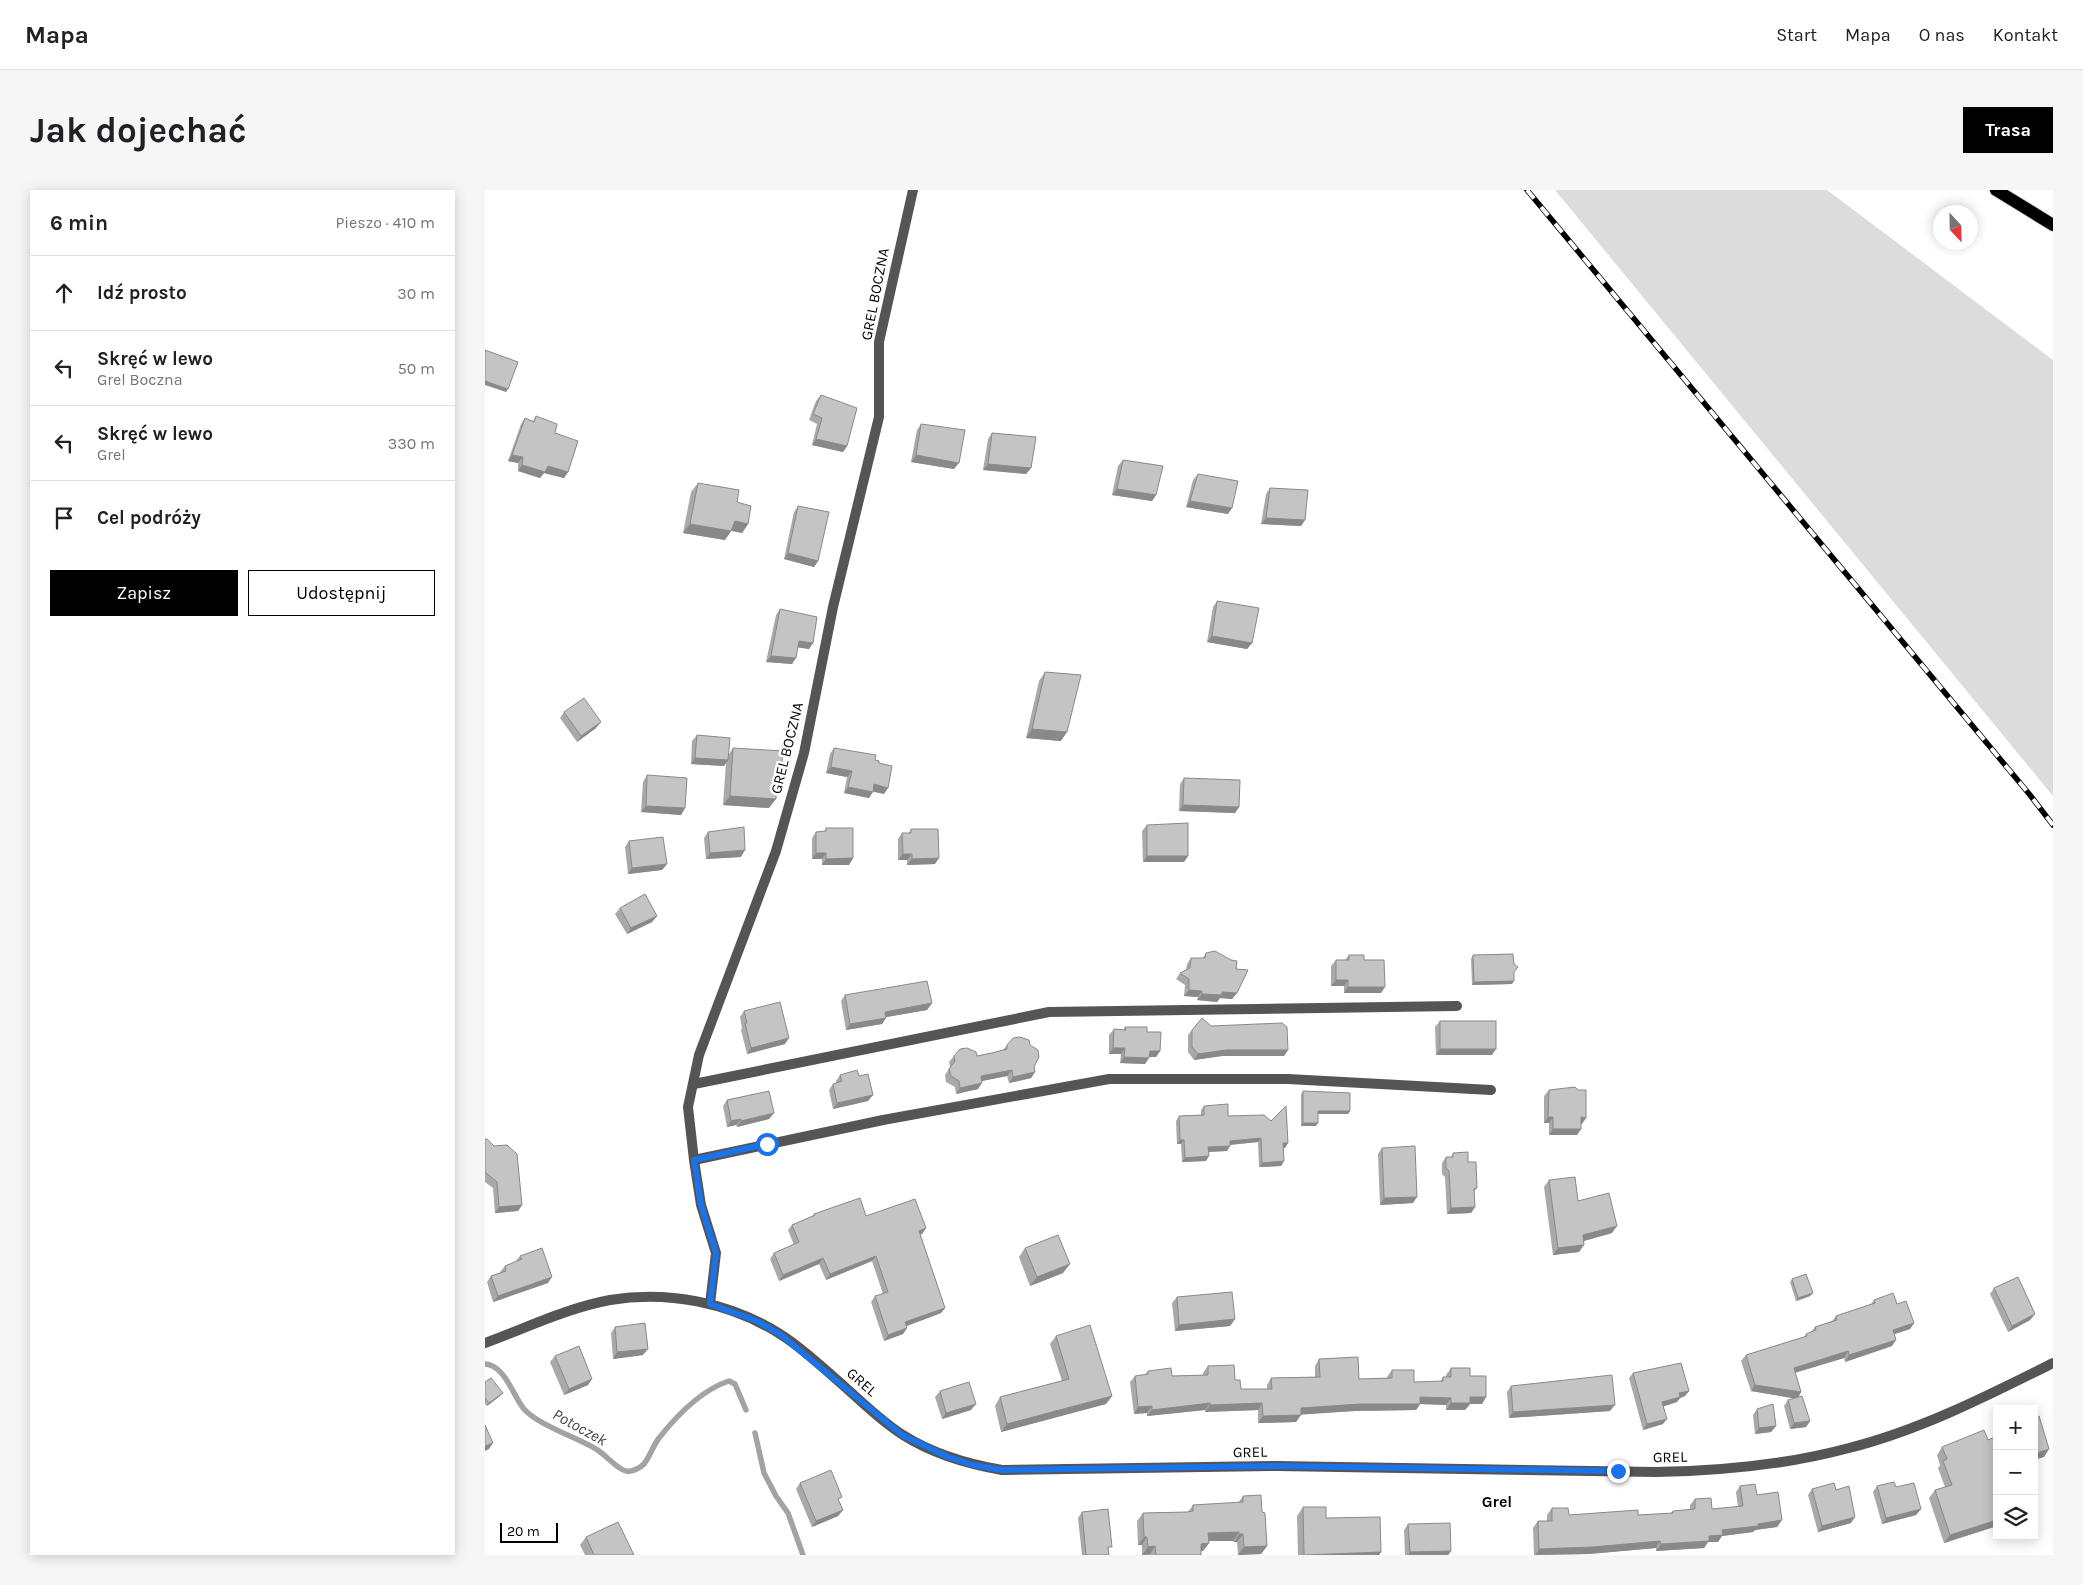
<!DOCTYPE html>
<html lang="pl">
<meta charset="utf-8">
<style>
:root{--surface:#fff;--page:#f6f6f6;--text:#202124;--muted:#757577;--line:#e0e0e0;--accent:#000}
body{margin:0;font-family:Karla,sans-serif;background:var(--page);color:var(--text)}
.controls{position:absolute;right:15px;bottom:15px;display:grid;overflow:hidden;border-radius:0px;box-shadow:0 2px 12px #0003}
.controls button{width:45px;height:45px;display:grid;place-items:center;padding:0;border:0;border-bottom:1px solid var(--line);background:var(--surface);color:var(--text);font:25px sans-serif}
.compass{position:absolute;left:1448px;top:15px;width:45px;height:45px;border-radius:50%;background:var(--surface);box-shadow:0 2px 12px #0003;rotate:158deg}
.scale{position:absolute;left:15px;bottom:12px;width:58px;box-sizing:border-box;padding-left:5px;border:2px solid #000;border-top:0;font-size:14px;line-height:18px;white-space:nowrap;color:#000;-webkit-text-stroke:4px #fff;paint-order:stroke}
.stop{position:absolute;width:15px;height:15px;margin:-11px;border:4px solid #1a73e8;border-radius:50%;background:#fff}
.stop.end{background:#1a73e8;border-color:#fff;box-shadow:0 1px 5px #0008}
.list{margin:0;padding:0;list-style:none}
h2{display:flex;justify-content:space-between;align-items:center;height:65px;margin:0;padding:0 20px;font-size:21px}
h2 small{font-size:16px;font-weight:400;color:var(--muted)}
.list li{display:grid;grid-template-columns:32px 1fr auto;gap:15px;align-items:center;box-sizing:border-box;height:75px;padding:0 20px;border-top:1px solid var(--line)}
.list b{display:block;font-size:19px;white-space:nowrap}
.list p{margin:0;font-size:16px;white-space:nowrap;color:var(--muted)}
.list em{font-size:16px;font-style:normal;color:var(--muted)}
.actions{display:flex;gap:10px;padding:15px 20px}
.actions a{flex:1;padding:11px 0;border:1px solid var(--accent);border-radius:0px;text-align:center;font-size:18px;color:var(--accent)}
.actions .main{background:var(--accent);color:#fff}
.icon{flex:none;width:28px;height:28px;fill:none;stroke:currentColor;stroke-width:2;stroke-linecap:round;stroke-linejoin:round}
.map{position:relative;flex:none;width:1568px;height:1365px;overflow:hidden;border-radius:0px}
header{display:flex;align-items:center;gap:30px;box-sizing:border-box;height:70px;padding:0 25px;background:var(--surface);border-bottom:1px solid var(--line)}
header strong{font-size:24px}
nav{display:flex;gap:28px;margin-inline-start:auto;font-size:18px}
.intro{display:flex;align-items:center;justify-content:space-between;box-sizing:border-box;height:120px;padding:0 30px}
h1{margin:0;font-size:35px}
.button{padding:12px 22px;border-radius:0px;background:var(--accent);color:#fff;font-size:18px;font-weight:700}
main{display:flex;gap:30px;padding:0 30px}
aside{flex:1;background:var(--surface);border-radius:0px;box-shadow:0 2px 12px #0003}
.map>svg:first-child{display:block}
.green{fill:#dcdcdc}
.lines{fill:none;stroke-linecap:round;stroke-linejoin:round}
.stream{stroke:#a3a3a3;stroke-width:5.5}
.primary-casing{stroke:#dbdbdb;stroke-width:14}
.street{stroke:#555;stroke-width:10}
.primary{stroke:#000;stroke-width:12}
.rail-casing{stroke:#000;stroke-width:5.5}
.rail{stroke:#fff;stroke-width:4;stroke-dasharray:11;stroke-linecap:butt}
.wall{fill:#a9a9a9}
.shaded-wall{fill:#898989}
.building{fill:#c4c4c4;stroke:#898989}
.route{stroke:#1a73e8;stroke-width:6}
.labels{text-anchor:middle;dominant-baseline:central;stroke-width:5;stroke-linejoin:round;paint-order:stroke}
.street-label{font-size:15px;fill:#000;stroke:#fff}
.water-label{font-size:16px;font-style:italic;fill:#444;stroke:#fff}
.neighbourhood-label{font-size:16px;font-weight:bold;fill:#000;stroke:#fff}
</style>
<header>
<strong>Mapa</strong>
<nav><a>Start</a><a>Mapa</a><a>O nas</a><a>Kontakt</a></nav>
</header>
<div class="intro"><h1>Jak dojechać</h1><a class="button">Trasa</a></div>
<main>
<aside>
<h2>6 min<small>Pieszo · 410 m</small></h2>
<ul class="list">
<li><svg class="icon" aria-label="ahead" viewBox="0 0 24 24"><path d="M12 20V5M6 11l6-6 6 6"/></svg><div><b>Idź prosto</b></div><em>30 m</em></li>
<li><svg class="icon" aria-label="left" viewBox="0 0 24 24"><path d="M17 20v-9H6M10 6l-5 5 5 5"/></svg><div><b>Skręć w lewo</b><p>Grel Boczna</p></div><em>50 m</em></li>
<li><svg class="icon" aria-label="left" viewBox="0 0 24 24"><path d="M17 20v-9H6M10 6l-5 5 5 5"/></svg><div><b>Skręć w lewo</b><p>Grel</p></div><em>330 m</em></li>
<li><svg class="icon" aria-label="arrive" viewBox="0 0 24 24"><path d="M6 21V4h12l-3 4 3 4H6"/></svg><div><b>Cel podróży</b></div></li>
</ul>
<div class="actions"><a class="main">Zapisz</a><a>Udostępnij</a></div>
</aside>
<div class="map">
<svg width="1568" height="1365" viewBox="0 0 1568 1365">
<rect width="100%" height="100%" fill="#fff"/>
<polygon class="green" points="1070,0 1342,0 1568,170 1568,606"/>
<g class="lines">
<g class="stream">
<path d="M0,1174C20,1175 28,1206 39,1219C53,1235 91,1247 111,1259C120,1264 134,1281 142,1281C147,1282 155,1278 159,1274C165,1266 168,1256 174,1248C193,1224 216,1200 244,1191L250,1194L261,1220"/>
<polyline points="270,1243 279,1283 291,1306 303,1323 318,1365"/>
</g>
<defs>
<polyline id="primary" points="1511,0 1568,35"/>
</defs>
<use href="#primary" class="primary-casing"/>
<g class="street">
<polyline points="209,894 564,822 972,816"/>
<polyline points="209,970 398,930 624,889 803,889 1006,900"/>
<polyline points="225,1114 231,1063 216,1015 209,970 203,917 214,865 291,661 319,563 348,417 394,227 394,152 428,0"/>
<path d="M0,1153C41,1138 82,1118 125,1110C183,1100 246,1113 295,1144C319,1159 339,1179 360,1197C378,1213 397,1232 418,1245C448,1264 482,1274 517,1280L792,1276L1171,1282C1236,1281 1301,1275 1364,1258C1435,1240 1502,1206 1568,1173"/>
</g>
<use href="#primary" class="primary"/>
<defs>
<polyline id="rail" points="1042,0 1545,605 1568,635"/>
</defs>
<use href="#rail" class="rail-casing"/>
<use href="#rail" class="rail"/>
</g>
<g class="wall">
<polygon points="336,205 362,256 358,262 327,255 332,234 324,230 331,211"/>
<polygon points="51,226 70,243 83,282 79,288 59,283 55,288 33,281 33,273 23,271 36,234 40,228 48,231"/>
<polygon points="436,234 469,279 426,272 432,240"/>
<polygon points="507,243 546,278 541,284 498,280 503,249"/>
<polygon points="638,270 671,305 667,311 627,305 633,276"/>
<polygon points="713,284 743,324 701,317 708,290"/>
<polygon points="213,293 252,312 263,334 257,343 246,341 240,350 198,343 206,302"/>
<polygon points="785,298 820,330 816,336 776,334 781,304"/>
<polygon points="313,316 333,371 329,377 299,369 309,322"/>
<polygon points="732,411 767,453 762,459 722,452 728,417"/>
<polygon points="295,419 328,453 324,459 313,457 307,474 281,472 291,425"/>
<polygon points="560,482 576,551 541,548 554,491"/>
<polygon points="79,522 111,538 92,552 75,528"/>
<polygon points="212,545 244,564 248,558 296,585 292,591 284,618 238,615 241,573 239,576 206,574 207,551"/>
<polygon points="349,558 390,570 394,573 399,604 388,601 384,608 359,603 362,587 341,583 345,564"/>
<polygon points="162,585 200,618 196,625 156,622 158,592"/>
<polygon points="699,588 754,617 750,623 694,621 695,594"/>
<polygon points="662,635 703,666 699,672 658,672 657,641"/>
<polygon points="341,638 368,668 364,675 337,675 337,669 327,669 327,648 331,642 339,642"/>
<polygon points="426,639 450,674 422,675 422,670 413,670 413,649 417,643 424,643"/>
<polygon points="223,642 256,667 221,669 219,648"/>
<polygon points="144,651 182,674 177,680 143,684 140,657"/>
<polygon points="135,718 172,726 167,732 142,744 130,724"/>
<polygon points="721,763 751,779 752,803 747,809 735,808 732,812 712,810 713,807 699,806 700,795 691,789 695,783 701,780 702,774 706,768 718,768"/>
<polygon points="864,765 879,770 896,803 859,803 859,796 846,796 846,776 851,770 860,770"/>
<polygon points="988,765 1029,783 1027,794 987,795 986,769"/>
<polygon points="360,805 447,813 442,820 401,827 397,834 361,840 356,811"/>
<polygon points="259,821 300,854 262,864 256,840 257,838 255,827"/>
<polygon points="955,831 1007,865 951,865 950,837"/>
<polygon points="640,837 662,842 675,861 671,867 664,867 660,874 635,873 636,864 624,864 624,845 629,839 638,840"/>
<polygon points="707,840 803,860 799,866 737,866 709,870 703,862 703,845"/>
<polygon points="522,855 549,877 550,882 546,888 524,893 522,886 497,891 493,899 471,904 470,897 461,892 460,885 465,877 464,872 469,866 492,866 518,860"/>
<polygon points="355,885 374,886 383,911 348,919 344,900 348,894 351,893 351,891"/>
<polygon points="1064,900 1097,934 1096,934 1096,939 1092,945 1064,945 1064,933 1059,933 1059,906"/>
<polygon points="818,901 865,921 863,924 833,924 831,936 816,936 816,904"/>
<polygon points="242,910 289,923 284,929 252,937 251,935 242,937 238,916"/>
<polygon points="719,916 803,953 800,958 798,958 799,971 796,976 774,977 773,952 745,955 745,956 742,961 723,962 721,971 697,972 696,954 692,954 691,931 694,926 716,925 716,920"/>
<polygon points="0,949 37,1015 33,1021 10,1023 8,998 0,992"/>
<polygon points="897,958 928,1013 895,1015 893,964"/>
<polygon points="968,963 983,972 992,998 989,1002 990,1017 986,1023 962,1024 960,987 957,984 957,973 961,967 966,967"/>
<polygon points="1064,990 1093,1011 1127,1043 1098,1051 1094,1062 1068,1065 1059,997"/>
<polygon points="329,1024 381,1026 441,1038 437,1044 435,1044 460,1118 456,1123 422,1136 422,1138 418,1144 399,1151 386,1112 390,1106 398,1104 387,1071 341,1090 334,1074 294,1091 285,1069 289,1063 309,1055 303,1040 307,1035 326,1027"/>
<polygon points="540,1058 578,1083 545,1096 534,1067"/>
<polygon points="35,1066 63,1093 8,1112 2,1092 6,1086 16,1083 15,1082 20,1076 31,1071"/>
<polygon points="1307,1089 1328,1103 1325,1106 1311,1111 1305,1092"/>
<polygon points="1509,1098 1550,1124 1545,1130 1523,1142 1505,1104"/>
<polygon points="692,1107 750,1129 745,1136 690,1141 687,1113"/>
<polygon points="1389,1110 1412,1114 1429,1133 1425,1139 1409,1144 1407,1156 1360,1172 1359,1168 1310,1183 1316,1202 1313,1208 1325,1231 1321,1237 1305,1239 1299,1216 1303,1210 1310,1208 1266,1201 1256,1171 1261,1165 1319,1147 1321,1144 1326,1142 1330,1137 1347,1131 1351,1126 1386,1114"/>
<polygon points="130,1137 158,1165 128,1169 126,1143"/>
<polygon points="571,1146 627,1206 621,1214 516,1242 510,1216 515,1207 577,1191 565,1154"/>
<polygon points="70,1166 103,1195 79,1205 65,1172"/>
<polygon points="834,1169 874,1189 902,1188 902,1187 907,1180 929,1192 955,1192 958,1187 961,1187 961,1185 966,1178 985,1186 1001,1207 997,1214 985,1214 980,1220 961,1220 961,1215 935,1214 931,1220 870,1221 816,1224 811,1232 773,1233 773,1220 720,1222 720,1220 662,1226 662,1223 649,1224 645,1192 650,1186 660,1185 663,1181 687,1186 718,1185 718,1183 723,1176 750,1190 756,1199 782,1199 782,1195 786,1188 830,1187 830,1176"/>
<polygon points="1148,1183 1204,1201 1200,1206 1195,1208 1192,1212 1178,1216 1178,1234 1158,1240 1144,1188"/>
<polygon points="0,1192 15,1206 2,1216 0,1214"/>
<polygon points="1026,1196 1125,1221 1024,1228 1022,1202"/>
<polygon points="455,1201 486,1220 457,1229 450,1207"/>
<polygon points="1272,1219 1291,1236 1286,1242 1270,1244 1268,1225"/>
<polygon points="1457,1257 1512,1336 1459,1353 1444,1308 1450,1300 1460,1297 1453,1278 1455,1275 1452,1265"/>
<polygon points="315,1293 354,1311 358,1320 353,1326 327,1337 311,1299"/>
<polygon points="1255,1296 1272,1305 1297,1330 1292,1337 1270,1340 1268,1342 1237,1346 1233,1352 1223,1352 1219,1358 1171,1361 1171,1358 1104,1364 1049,1365 1048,1338 1053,1331 1062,1331 1062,1325 1067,1318 1084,1325 1153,1325 1186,1323 1188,1321 1205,1320 1205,1315 1210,1309 1227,1319 1253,1317 1251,1302"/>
<polygon points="1392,1296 1411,1297 1436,1319 1431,1325 1397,1334 1388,1302"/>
<polygon points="1327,1299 1351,1300 1366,1333 1333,1342 1323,1305"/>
<polygon points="758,1306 777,1322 782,1356 776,1364 753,1365 752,1352 749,1352 748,1351 724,1351 724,1353 718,1361 716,1361 716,1365 657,1365 657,1355 653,1355 652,1331 658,1323 703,1322 708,1315 753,1313"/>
<polygon points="818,1317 841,1328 896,1362 894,1365 813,1365 812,1326"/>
<polygon points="597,1322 623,1362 624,1365 597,1365 593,1328"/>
<polygon points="923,1334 966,1361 963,1365 920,1365 919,1340"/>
<polygon points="101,1347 149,1365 100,1365 95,1355"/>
</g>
<g class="shaded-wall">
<polygon points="0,191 23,199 21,202 0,195"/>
<polygon points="331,249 362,256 358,262 327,255"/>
<polygon points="27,265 38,267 33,273 23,271"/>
<polygon points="431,265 474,273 469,279 426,272"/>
<polygon points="503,274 546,278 541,284 498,280"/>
<polygon points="37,275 63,276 83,282 79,288 59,283 55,288 33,281"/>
<polygon points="632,299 671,305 667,311 627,305"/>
<polygon points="705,311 747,318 743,324 701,317"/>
<polygon points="781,328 820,330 816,336 776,334"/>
<polygon points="250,331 263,334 257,343 244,340"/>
<polygon points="205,334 246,341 240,350 198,343"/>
<polygon points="303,363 333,371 329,377 299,369"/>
<polygon points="727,446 767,453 762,459 722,452"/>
<polygon points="314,451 328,453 324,459 310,457"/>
<polygon points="286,466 311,468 307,474 281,472"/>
<polygon points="116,532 111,538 92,552 96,546"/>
<polygon points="547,539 582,542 576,551 541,548"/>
<polygon points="210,568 243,570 239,576 206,574"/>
<polygon points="346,577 367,581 362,587 341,583"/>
<polygon points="292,584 296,585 290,594"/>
<polygon points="389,594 403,598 399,604 385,601"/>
<polygon points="363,597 388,602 384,608 359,603"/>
<polygon points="245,606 291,609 284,618 238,615"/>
<polygon points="698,615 754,617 750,623 694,621"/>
<polygon points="161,616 200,618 196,625 156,622"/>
<polygon points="260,660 256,667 221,669 225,663"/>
<polygon points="331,663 341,663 337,669 327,669"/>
<polygon points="418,664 427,664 422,670 413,670"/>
<polygon points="662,666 703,666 699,672 658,672"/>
<polygon points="368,668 364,675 337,675 341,669"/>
<polygon points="454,668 450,674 422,675 427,669"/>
<polygon points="182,674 177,680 143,684 147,678"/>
<polygon points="172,726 167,732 142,744 146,738"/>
<polygon points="851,790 863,790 859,796 846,796"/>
<polygon points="1029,791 1027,794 987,795 989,792"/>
<polygon points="863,797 900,797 896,803 859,803"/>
<polygon points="704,800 717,801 713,807 699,806"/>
<polygon points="737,802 752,803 747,809 735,808 732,812 712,810 717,804"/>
<polygon points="447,813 442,820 396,828 400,822"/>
<polygon points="401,828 397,834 361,840 365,834"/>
<polygon points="304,848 300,854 262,864 266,858"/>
<polygon points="628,858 640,858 636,864 624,864"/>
<polygon points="955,859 1011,859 1007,865 951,865"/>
<polygon points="741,860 803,860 799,866 737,866 709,870 713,864"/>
<polygon points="665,861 675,861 671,867 660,867"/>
<polygon points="639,867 664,868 660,874 635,873"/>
<polygon points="527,880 522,886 492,892 496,886"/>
<polygon points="550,882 546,888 524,893 528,887"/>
<polygon points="497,893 493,899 471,904 475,898"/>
<polygon points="388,905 383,911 348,919 352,913"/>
<polygon points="833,921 865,921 863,924 831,924"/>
<polygon points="289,923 284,929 252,937 256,931"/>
<polygon points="1063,927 1068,927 1064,933 1059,933"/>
<polygon points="1096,927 1101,928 1097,934 1092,933"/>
<polygon points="256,929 251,935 242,937 246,931"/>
<polygon points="818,933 833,933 831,936 816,936"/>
<polygon points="1068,939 1096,939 1092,945 1064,945"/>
<polygon points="776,948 773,952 742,955 745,951"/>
<polygon points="695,950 699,950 696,954 692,954"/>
<polygon points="798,953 803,953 800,958 795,958"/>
<polygon points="745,956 742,961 720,962 723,957"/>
<polygon points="724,966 721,971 697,972 700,968"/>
<polygon points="799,971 796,976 774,977 777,973"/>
<polygon points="932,1007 928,1013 895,1015 899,1008"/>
<polygon points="37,1015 33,1021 10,1023 14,1017"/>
<polygon points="990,1017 986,1023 962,1024 966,1018"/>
<polygon points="1132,1036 1127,1043 1092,1053 1098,1045"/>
<polygon points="441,1038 437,1044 430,1046 434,1041"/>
<polygon points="1099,1055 1094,1062 1068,1065 1073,1058"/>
<polygon points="391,1066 387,1071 341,1090 345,1084"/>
<polygon points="338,1068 334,1074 294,1091 298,1085"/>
<polygon points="585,1074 578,1083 545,1096 552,1087"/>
<polygon points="67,1087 63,1093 8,1112 13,1106"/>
<polygon points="1328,1103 1325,1106 1311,1111 1313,1108"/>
<polygon points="460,1118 456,1123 416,1138 420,1132"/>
<polygon points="1550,1124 1545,1130 1523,1142 1527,1136"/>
<polygon points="750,1129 745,1136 690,1141 694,1135"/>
<polygon points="1429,1133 1425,1139 1404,1146 1408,1140"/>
<polygon points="422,1138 418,1144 399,1151 403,1145"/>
<polygon points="1411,1150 1407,1156 1360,1172 1364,1165"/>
<polygon points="163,1159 158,1165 128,1169 132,1162"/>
<polygon points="1363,1161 1359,1168 1305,1184 1309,1178"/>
<polygon points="107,1189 103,1195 79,1205 84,1199"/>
<polygon points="1270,1195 1316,1202 1312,1209 1266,1201"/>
<polygon points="1204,1201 1200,1206 1195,1208 1192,1212 1174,1218 1177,1212 1194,1203"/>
<polygon points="18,1203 15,1206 2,1216 4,1213"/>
<polygon points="627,1206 621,1214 516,1242 522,1234"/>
<polygon points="935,1207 966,1208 961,1215 935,1214 931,1220 870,1221 811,1225 816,1218"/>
<polygon points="985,1207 1001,1207 997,1214 985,1214 980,1220 961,1220 966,1213"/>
<polygon points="725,1213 720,1220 662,1226 667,1220"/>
<polygon points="777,1213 773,1220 720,1222 725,1215"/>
<polygon points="491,1214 486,1220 457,1229 461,1223"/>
<polygon points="1130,1215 1125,1221 1024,1228 1028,1222"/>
<polygon points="667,1216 662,1223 649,1224 653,1217"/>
<polygon points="816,1225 811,1232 773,1233 778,1226"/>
<polygon points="1182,1229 1178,1234 1158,1240 1162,1234"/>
<polygon points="1325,1231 1321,1237 1305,1239 1309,1233"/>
<polygon points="1291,1236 1286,1242 1270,1244 1274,1238"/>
<polygon points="8,1253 4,1259 0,1261 0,1256"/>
<polygon points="1564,1259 1559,1267 1549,1270 1549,1264"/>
<polygon points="1436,1319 1431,1325 1397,1334 1401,1328"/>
<polygon points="358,1320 353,1326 327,1337 331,1331"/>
<polygon points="1370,1327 1366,1333 1333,1342 1337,1336"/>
<polygon points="1297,1330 1292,1337 1270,1340 1268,1342 1237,1346 1233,1352 1223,1352 1219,1358 1171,1361 1176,1354 1224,1346 1237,1340"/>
<polygon points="1512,1330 1512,1336 1459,1353 1465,1345"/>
<polygon points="754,1342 748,1351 718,1351 723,1343"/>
<polygon points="754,1344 758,1344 752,1352 749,1352"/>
<polygon points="659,1347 662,1347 657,1355 653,1355"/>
<polygon points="1175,1351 1171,1358 1104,1364 1050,1365 1054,1359"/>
<polygon points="724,1353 718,1361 710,1362 716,1354"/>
<polygon points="670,1356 665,1364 657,1365 663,1357"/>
<polygon points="782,1356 776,1364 753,1365 759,1357"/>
<polygon points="966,1361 963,1365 923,1365 925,1362"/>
<polygon points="896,1362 894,1365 819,1365"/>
</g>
<g class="building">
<polygon points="0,160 33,172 23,199 0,191"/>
<polygon points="336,205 372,218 362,256 331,249 337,228 328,224"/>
<polygon points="51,226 72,234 70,243 93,251 83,282 63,276 60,282 37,275 38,267 27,265 40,228 49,232"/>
<polygon points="436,234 480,240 474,273 431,265"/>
<polygon points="507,243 551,247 546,278 503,274"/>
<polygon points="638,270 678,276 671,305 632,299"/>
<polygon points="713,284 753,291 747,318 705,311"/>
<polygon points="213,293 254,300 252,312 266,316 263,334 250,331 246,341 205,334"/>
<polygon points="785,298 823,300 820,330 781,328"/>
<polygon points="313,316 344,322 333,371 303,363"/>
<polygon points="732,411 774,418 767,453 727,446"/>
<polygon points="295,419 332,427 328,453 314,451 311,468 286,466"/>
<polygon points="560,482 596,485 582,542 547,539"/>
<polygon points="99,508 116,532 96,546 79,522"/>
<polygon points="212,545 245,548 243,570 210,568"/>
<polygon points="248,558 298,561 296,585 292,584 291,609 245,606"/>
<polygon points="349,558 391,565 390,570 394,571 394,573 407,576 403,598 389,594 388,602 363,597 367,581 346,577"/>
<polygon points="162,585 202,588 200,618 161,616"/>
<polygon points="699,588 755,590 754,617 698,615"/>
<polygon points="703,633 703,666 662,666 662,635"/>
<polygon points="259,637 260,660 225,663 223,642"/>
<polygon points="341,638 368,638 368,668 341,669 341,663 331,663 331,642 341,641"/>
<polygon points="426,639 453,639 454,668 427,669 427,664 418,664 417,643 426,643"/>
<polygon points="178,647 182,674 147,678 144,651"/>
<polygon points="160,704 172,726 146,738 135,718"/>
<polygon points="730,761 746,770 752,771 751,779 763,780 752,803 737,802 737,805 717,804 717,801 704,800 704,789 695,783 705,778 706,768 720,768 721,763"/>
<polygon points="1028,764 1029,774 1033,777 1029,782 1029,791 989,792 988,765"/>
<polygon points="864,765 879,765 879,770 899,770 900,797 863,797 863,790 851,790 851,770 864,770"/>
<polygon points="442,791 447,813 400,822 401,828 365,834 360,805"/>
<polygon points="295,812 304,848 266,858 260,833 262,833 259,821"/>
<polygon points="717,828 726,836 797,833 802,837 803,860 741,860 713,864 707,857 707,840"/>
<rect x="955" y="831" width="56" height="28"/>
<polygon points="640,837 662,837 662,842 676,842 675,861 665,861 664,868 639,867 640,858 628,858 629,839 641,840"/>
<polygon points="535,847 544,850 545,855 553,860 554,867 549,877 550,882 528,887 527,880 496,886 497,893 475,898 474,891 466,886 464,879 470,871 469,866 475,859 482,858 491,862 492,866 507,863 522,859 522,855 528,848"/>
<polygon points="372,880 374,886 383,884 388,905 352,913 348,894 357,891 355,885"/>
<polygon points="1090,897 1093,900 1101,900 1101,928 1096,927 1096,939 1068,939 1068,927 1063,927 1064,900"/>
<polygon points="284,901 289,923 256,931 256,929 246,931 242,910"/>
<polygon points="818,901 865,903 865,921 833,921 833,933 818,933"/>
<polygon points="743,914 743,926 779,925 786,931 801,916 803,953 798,953 799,971 777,973 776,948 745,951 745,956 723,957 724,966 700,968 699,950 695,950 694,926 719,925 719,916"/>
<polygon points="0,949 2,949 9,956 22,955 32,964 37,1015 14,1017 12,992 0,982"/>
<polygon points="930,956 932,1007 899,1008 897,958"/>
<polygon points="983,962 983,972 991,972 992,998 989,999 990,1017 966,1018 964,981 961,978 961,967 968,967 968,963"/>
<polygon points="1090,987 1093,1011 1124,1003 1132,1036 1098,1045 1099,1055 1073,1058 1064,990"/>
<polygon points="375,1008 381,1026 430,1009 441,1038 434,1041 460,1118 420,1132 422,1138 403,1145 390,1106 403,1102 391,1066 345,1084 338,1068 298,1085 289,1063 314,1052 307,1035 330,1025 329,1024"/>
<polygon points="573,1045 585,1074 552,1087 540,1058"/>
<polygon points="57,1058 67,1087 13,1106 6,1086 21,1081 20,1076 37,1069 35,1066"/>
<polygon points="1321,1084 1328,1103 1313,1108 1307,1089"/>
<polygon points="1533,1087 1550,1124 1527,1136 1509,1098"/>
<polygon points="747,1102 750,1129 694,1135 692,1107"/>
<polygon points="1408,1103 1412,1114 1421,1111 1429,1133 1408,1140 1411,1150 1364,1165 1363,1161 1309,1178 1316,1202 1270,1195 1261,1165 1322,1146 1321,1144 1331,1140 1330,1137 1352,1130 1351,1126 1390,1113 1389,1110"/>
<polygon points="160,1133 163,1159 132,1162 130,1137"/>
<polygon points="605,1135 627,1206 522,1234 515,1207 584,1189 571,1146"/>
<polygon points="94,1156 107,1189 84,1199 70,1166"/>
<polygon points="873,1167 874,1189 907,1188 907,1180 929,1180 929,1192 958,1191 958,1187 966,1187 966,1178 985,1178 985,1186 1001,1186 1001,1207 985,1207 985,1213 966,1213 966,1208 935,1207 935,1214 875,1214 816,1218 816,1225 778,1226 777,1213 725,1215 725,1213 667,1220 667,1216 653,1217 650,1186 663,1184 663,1181 686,1178 687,1186 723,1185 723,1176 749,1175 750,1190 755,1190 756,1199 787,1199 786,1188 835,1187 834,1169"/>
<polygon points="1196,1173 1204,1201 1194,1203 1195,1207 1177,1212 1182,1229 1162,1234 1148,1183"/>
<polygon points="1127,1185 1130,1215 1028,1222 1026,1196"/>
<polygon points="6,1188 18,1203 4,1213 0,1208 0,1192"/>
<polygon points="484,1192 491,1214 461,1223 455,1201"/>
<polygon points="1317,1206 1325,1231 1309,1233 1303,1210"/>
<polygon points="1288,1214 1291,1236 1274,1238 1272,1219"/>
<polygon points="1554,1226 1564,1259 1549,1264 1549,1227"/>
<polygon points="0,1235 8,1253 0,1256"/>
<polygon points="1499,1240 1503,1250 1512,1246 1512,1330 1465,1345 1450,1300 1467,1295 1458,1271 1462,1269 1457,1257"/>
<polygon points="346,1280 357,1307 353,1309 358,1320 331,1331 315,1293"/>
<polygon points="1409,1292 1411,1297 1429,1293 1436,1319 1401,1328 1392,1296"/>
<polygon points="1349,1293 1351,1300 1364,1296 1370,1327 1337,1336 1327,1299"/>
<polygon points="1270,1294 1272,1305 1293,1302 1297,1330 1273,1334 1273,1336 1237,1340 1238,1345 1224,1346 1224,1351 1176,1354 1175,1351 1108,1357 1054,1359 1053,1331 1067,1331 1067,1318 1083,1318 1084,1325 1153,1320 1153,1325 1188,1323 1188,1321 1210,1319 1210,1309 1226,1308 1227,1319 1258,1316 1255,1296"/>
<polygon points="776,1305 777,1322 780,1323 782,1356 759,1357 758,1344 754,1344 754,1342 723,1343 724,1353 716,1354 716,1365 671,1365 670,1356 663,1357 662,1347 659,1347 658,1323 702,1322 708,1321 708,1315 758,1312 758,1306"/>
<polygon points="818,1317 841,1317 841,1328 895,1327 896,1362 819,1365"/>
<polygon points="623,1319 627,1357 623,1357 624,1365 601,1365 597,1322"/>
<polygon points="133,1332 149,1365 109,1365 101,1347"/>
<polygon points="965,1333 966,1361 925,1362 923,1334"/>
</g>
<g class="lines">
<polyline class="route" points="282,954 209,970 216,1015 231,1063 225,1114 272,1131 296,1145 417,1245 463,1267 488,1275 517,1280 792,1276 1133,1281"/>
</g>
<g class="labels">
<g class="street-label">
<text transform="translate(390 104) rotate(-79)">GREL BOCZNA</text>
<text transform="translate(302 558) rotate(-76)">GREL BOCZNA</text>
<text transform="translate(377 1192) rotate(41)">GREL</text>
<text transform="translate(765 1262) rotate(-1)">GREL</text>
<text transform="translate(1185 1267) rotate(-1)">GREL</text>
</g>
<g class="water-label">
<text transform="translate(95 1237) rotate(29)">Potoczek</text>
</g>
<g class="neighbourhood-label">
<text x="1012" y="1311">Grel</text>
</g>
</g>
</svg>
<div class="controls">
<button>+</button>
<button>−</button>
<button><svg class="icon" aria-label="layers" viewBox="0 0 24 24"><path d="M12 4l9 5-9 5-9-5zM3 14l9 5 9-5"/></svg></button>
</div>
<svg class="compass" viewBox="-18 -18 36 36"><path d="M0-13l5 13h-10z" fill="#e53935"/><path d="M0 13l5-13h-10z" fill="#757577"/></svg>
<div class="scale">20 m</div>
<div class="stop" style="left:282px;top:954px"></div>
<div class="stop end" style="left:1133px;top:1281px"></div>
</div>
</main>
